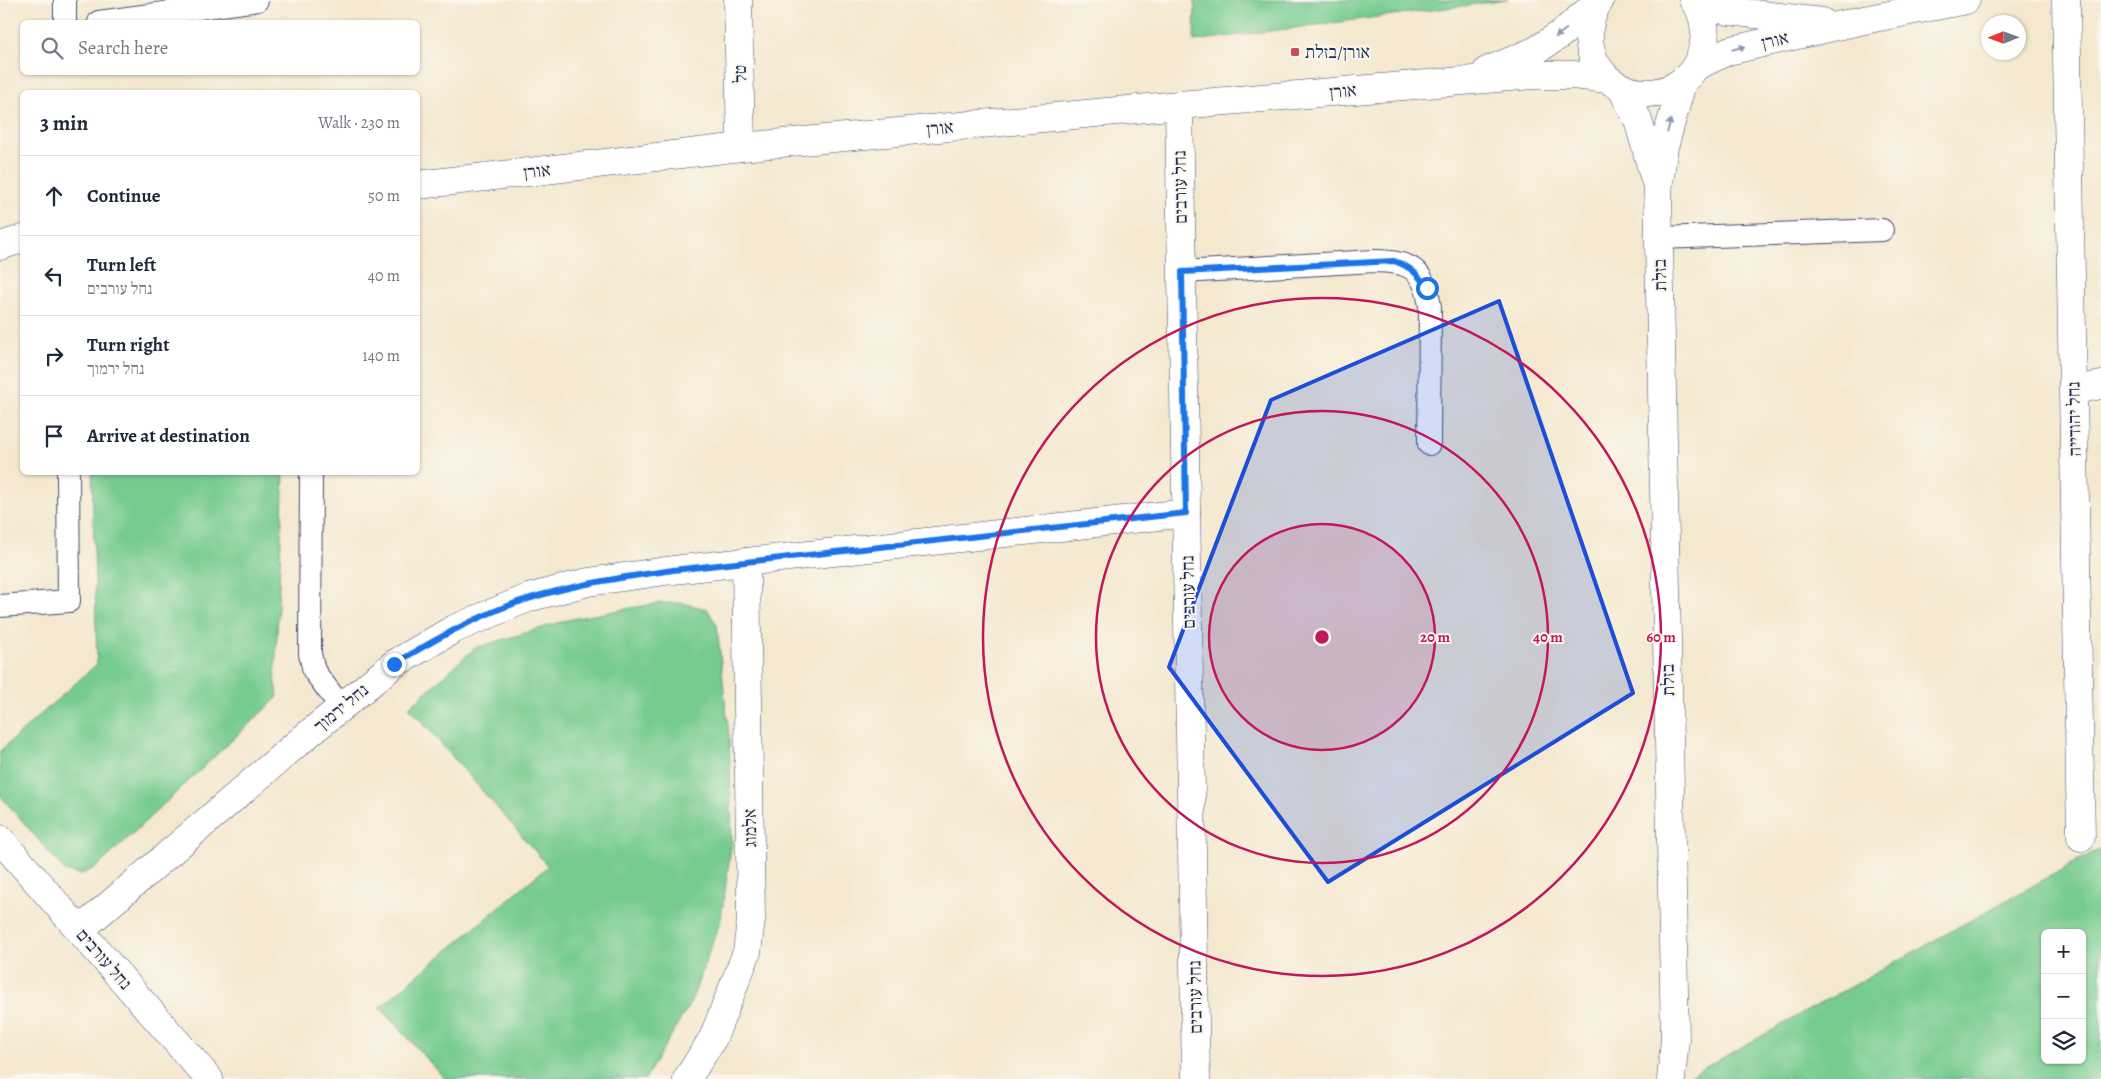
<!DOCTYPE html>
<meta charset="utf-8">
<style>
:root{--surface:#fff;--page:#f2f2f3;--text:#1f2937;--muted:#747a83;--line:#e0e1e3}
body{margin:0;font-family:Alegreya,"Frank Ruhl Libre",serif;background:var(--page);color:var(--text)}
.controls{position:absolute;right:15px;bottom:15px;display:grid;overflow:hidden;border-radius:8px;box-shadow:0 1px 4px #0004}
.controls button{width:45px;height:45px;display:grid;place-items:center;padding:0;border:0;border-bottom:1px solid var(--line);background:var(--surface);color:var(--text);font:25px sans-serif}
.compass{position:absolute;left:1981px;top:15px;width:45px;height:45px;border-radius:50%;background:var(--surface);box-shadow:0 1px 4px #0004;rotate:269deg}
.stop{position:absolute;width:15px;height:15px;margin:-11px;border:4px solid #1a73e8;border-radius:50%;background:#fff}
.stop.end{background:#1a73e8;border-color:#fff;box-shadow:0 1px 5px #0008}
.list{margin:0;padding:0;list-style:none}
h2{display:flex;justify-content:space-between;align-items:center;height:65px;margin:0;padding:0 20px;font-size:21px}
h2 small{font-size:16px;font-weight:400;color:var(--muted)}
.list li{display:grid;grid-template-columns:32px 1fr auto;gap:15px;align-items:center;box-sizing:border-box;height:80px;padding:0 20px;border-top:1px solid var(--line)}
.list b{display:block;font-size:19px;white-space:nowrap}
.list p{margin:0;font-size:16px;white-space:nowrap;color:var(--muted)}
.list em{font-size:16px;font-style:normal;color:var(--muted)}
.icon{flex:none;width:28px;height:28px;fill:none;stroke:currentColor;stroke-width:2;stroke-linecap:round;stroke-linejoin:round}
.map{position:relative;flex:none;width:2101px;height:1079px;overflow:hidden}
.search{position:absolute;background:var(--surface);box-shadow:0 1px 4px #0004;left:20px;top:20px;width:400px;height:55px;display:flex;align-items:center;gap:12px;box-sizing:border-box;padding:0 18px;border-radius:8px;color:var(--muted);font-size:19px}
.panel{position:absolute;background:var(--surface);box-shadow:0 1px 4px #0004;left:20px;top:90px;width:400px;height:385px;border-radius:8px}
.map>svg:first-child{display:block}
.green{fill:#76cb8f;stroke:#487d76;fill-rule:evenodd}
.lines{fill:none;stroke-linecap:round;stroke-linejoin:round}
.service-casing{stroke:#3c4b6f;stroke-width:24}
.minor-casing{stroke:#3c4b6f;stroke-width:29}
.tertiary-casing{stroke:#3c4b6f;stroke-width:29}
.service{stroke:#fff;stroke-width:22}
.minor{stroke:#fff;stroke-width:28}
.tertiary{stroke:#fff;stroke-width:28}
.oneway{fill:#8d97ae}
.route{stroke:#1a73e8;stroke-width:6}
.marked{fill:#1d4ed8;fill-opacity:0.2;stroke:#1d4ed8;stroke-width:4;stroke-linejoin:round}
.ring{fill:none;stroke:#c2185b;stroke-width:2.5}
.poi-dot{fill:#d1495b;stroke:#fbf7ec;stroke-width:2}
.labels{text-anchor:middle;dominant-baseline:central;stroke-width:4;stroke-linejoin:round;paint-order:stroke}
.street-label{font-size:18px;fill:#1b2f5e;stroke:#fbf7ec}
.poi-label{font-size:18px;fill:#1b2f5e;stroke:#fbf7ec;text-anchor:start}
.centre{fill:#c2185b;stroke:#fbf7ec;stroke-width:2.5}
.ring-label{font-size:15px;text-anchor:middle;font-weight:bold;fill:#c2185b;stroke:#fbf7ec;stroke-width:4;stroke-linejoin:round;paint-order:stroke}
</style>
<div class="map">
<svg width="2101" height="1079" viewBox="0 0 2101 1079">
<rect width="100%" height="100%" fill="#fbf7ec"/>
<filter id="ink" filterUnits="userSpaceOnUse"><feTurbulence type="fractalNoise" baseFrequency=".02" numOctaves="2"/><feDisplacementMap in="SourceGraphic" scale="10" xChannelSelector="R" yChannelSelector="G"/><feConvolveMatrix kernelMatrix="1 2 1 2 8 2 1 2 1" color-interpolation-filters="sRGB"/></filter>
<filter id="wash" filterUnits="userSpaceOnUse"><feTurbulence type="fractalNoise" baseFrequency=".0096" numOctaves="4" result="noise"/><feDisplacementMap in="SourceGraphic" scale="20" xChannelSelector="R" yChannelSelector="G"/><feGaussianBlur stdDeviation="1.12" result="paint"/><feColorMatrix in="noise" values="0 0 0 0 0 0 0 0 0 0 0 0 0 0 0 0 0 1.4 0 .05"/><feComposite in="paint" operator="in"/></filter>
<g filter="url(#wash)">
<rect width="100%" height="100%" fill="#f4e8cf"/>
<g class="green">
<polygon points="1195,0 1508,0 1194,41"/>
<polygon points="92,473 284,473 275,676 278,697 97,867 80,875 65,871 0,795 0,751 97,664"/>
<polygon points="659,603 683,603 707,609 717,625 729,736 732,841 721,919 691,1002 645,1079 445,1079 380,1007 548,866 409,707 475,648 571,619"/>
<path d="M2101,848V1079H1684ZM2045,933H2082V1060H2045Z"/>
</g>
</g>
<g filter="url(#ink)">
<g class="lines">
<defs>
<g id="service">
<polyline points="65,0 65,22"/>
<polyline points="99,22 257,0"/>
<polyline points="1659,238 1882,230"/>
<path d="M1182,272L1374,261C1410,261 1425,269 1430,307L1429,444"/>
<polyline points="311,472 310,654 314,671 341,707"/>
<polyline points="0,606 69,601 68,472"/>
</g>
<g id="minor">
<polyline points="738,0 741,147"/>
<polyline points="2066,0 2081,837"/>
<polyline points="1487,71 1535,51 1561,34 1598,2"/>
<polyline points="1622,89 1638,120 1655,180"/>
<polyline points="1179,105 1196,1079"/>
<polyline points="418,185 741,147 1179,105 1533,75 1573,75 1607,79"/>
<polyline points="0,246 22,239"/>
<polyline points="2074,390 2101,385"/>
<polyline points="0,839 209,1079"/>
<polyline points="80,930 300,741 394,664 454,629 528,598 588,582 673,570 1186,513"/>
<polyline points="687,1079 713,1038 747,952 751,920 746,562"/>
<polyline points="1671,1079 1675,1040 1658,191 1664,147 1683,80"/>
</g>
<g id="tertiary">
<path d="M1600,0C1592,11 1588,26 1589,39C1595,107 1689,112 1703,47C1707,31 1704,12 1693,0"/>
<polyline points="1696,4 1729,11 1822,22"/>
<polyline points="1695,67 1728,51 1859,21 1966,0"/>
</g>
</defs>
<use href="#service" class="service-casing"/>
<use href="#minor" class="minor-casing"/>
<use href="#tertiary" class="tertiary-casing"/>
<use href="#service" class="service"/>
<use href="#minor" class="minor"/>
<use href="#tertiary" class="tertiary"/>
</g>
<defs><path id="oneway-solid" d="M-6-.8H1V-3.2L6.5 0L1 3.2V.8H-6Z" transform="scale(1.25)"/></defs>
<g class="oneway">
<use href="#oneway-solid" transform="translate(1561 33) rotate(143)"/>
<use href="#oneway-solid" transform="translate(1739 48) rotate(-13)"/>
<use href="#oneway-solid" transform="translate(1669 126) rotate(-75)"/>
</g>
</g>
<g class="lines" filter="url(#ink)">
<path class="route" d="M394,664C436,639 483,612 531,598C577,584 624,577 673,570L1186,513L1182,272L1394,261C1411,267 1418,274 1427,288"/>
</g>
<path class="marked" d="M1499,301L1633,693L1328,882L1169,667L1271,400Z"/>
<circle cx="1322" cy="637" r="113" fill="#c2185b" fill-opacity=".12"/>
<g class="ring">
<circle cx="1322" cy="637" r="113"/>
<circle cx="1322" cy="637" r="226"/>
<circle cx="1322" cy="637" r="339"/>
</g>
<rect class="poi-dot" x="1290" y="47" width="10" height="10" rx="2.5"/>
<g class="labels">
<g class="street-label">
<text transform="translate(1775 40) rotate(-13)">אורן</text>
<text transform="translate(740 74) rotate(-91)">טל</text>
<text transform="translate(1343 91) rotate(-5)">אורן</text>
<text transform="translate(940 128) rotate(-5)">אורן</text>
<text transform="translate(537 171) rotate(-7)">אורן</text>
<text transform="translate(1180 187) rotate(-91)">נחל עורבים</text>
<text transform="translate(1660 275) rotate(-91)">בזלת</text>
<text transform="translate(2074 419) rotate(-91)">נחל יהודייה</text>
<text transform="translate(1188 592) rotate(-91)">נחל עורבים</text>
<text transform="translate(1668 680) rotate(-91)">בזלת</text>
<text transform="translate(341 708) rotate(-40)">נחל ירמוך</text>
<text transform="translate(750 828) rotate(-91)">אלמוג</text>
<text transform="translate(104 959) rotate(49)">נחל עורבים</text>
<text transform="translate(1195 997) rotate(-91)">נחל עורבים</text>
</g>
<g class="poi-label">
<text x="1305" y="52">אורן/בזלת</text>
</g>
</g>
<circle cx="1322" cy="637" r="8" class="centre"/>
<g class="ring-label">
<text x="1435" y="642">20 m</text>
<text x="1548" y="642">40 m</text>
<text x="1661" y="642">60 m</text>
</g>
</svg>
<div class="controls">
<button>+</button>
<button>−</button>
<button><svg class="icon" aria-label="layers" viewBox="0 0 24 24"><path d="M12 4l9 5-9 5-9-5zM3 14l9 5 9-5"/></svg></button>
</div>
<svg class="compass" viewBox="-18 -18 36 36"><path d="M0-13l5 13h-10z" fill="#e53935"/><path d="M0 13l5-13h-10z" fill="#747a83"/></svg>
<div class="stop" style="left:1427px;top:288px"></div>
<div class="stop end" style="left:394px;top:664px"></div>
<div class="search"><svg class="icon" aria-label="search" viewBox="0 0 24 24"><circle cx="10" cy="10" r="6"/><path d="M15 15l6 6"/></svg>Search here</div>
<section class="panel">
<h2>3 min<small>Walk · 230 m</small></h2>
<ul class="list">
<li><svg class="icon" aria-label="ahead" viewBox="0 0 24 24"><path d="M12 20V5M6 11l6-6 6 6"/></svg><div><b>Continue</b></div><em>50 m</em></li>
<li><svg class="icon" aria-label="left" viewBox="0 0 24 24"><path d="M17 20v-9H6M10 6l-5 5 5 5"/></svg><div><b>Turn left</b><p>נחל עורבים</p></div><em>40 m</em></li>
<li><svg class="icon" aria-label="right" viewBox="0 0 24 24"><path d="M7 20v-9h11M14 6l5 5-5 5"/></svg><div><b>Turn right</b><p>נחל ירמוך</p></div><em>140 m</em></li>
<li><svg class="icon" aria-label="arrive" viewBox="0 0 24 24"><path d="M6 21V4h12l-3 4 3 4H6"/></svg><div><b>Arrive at destination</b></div></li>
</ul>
</section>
</div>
